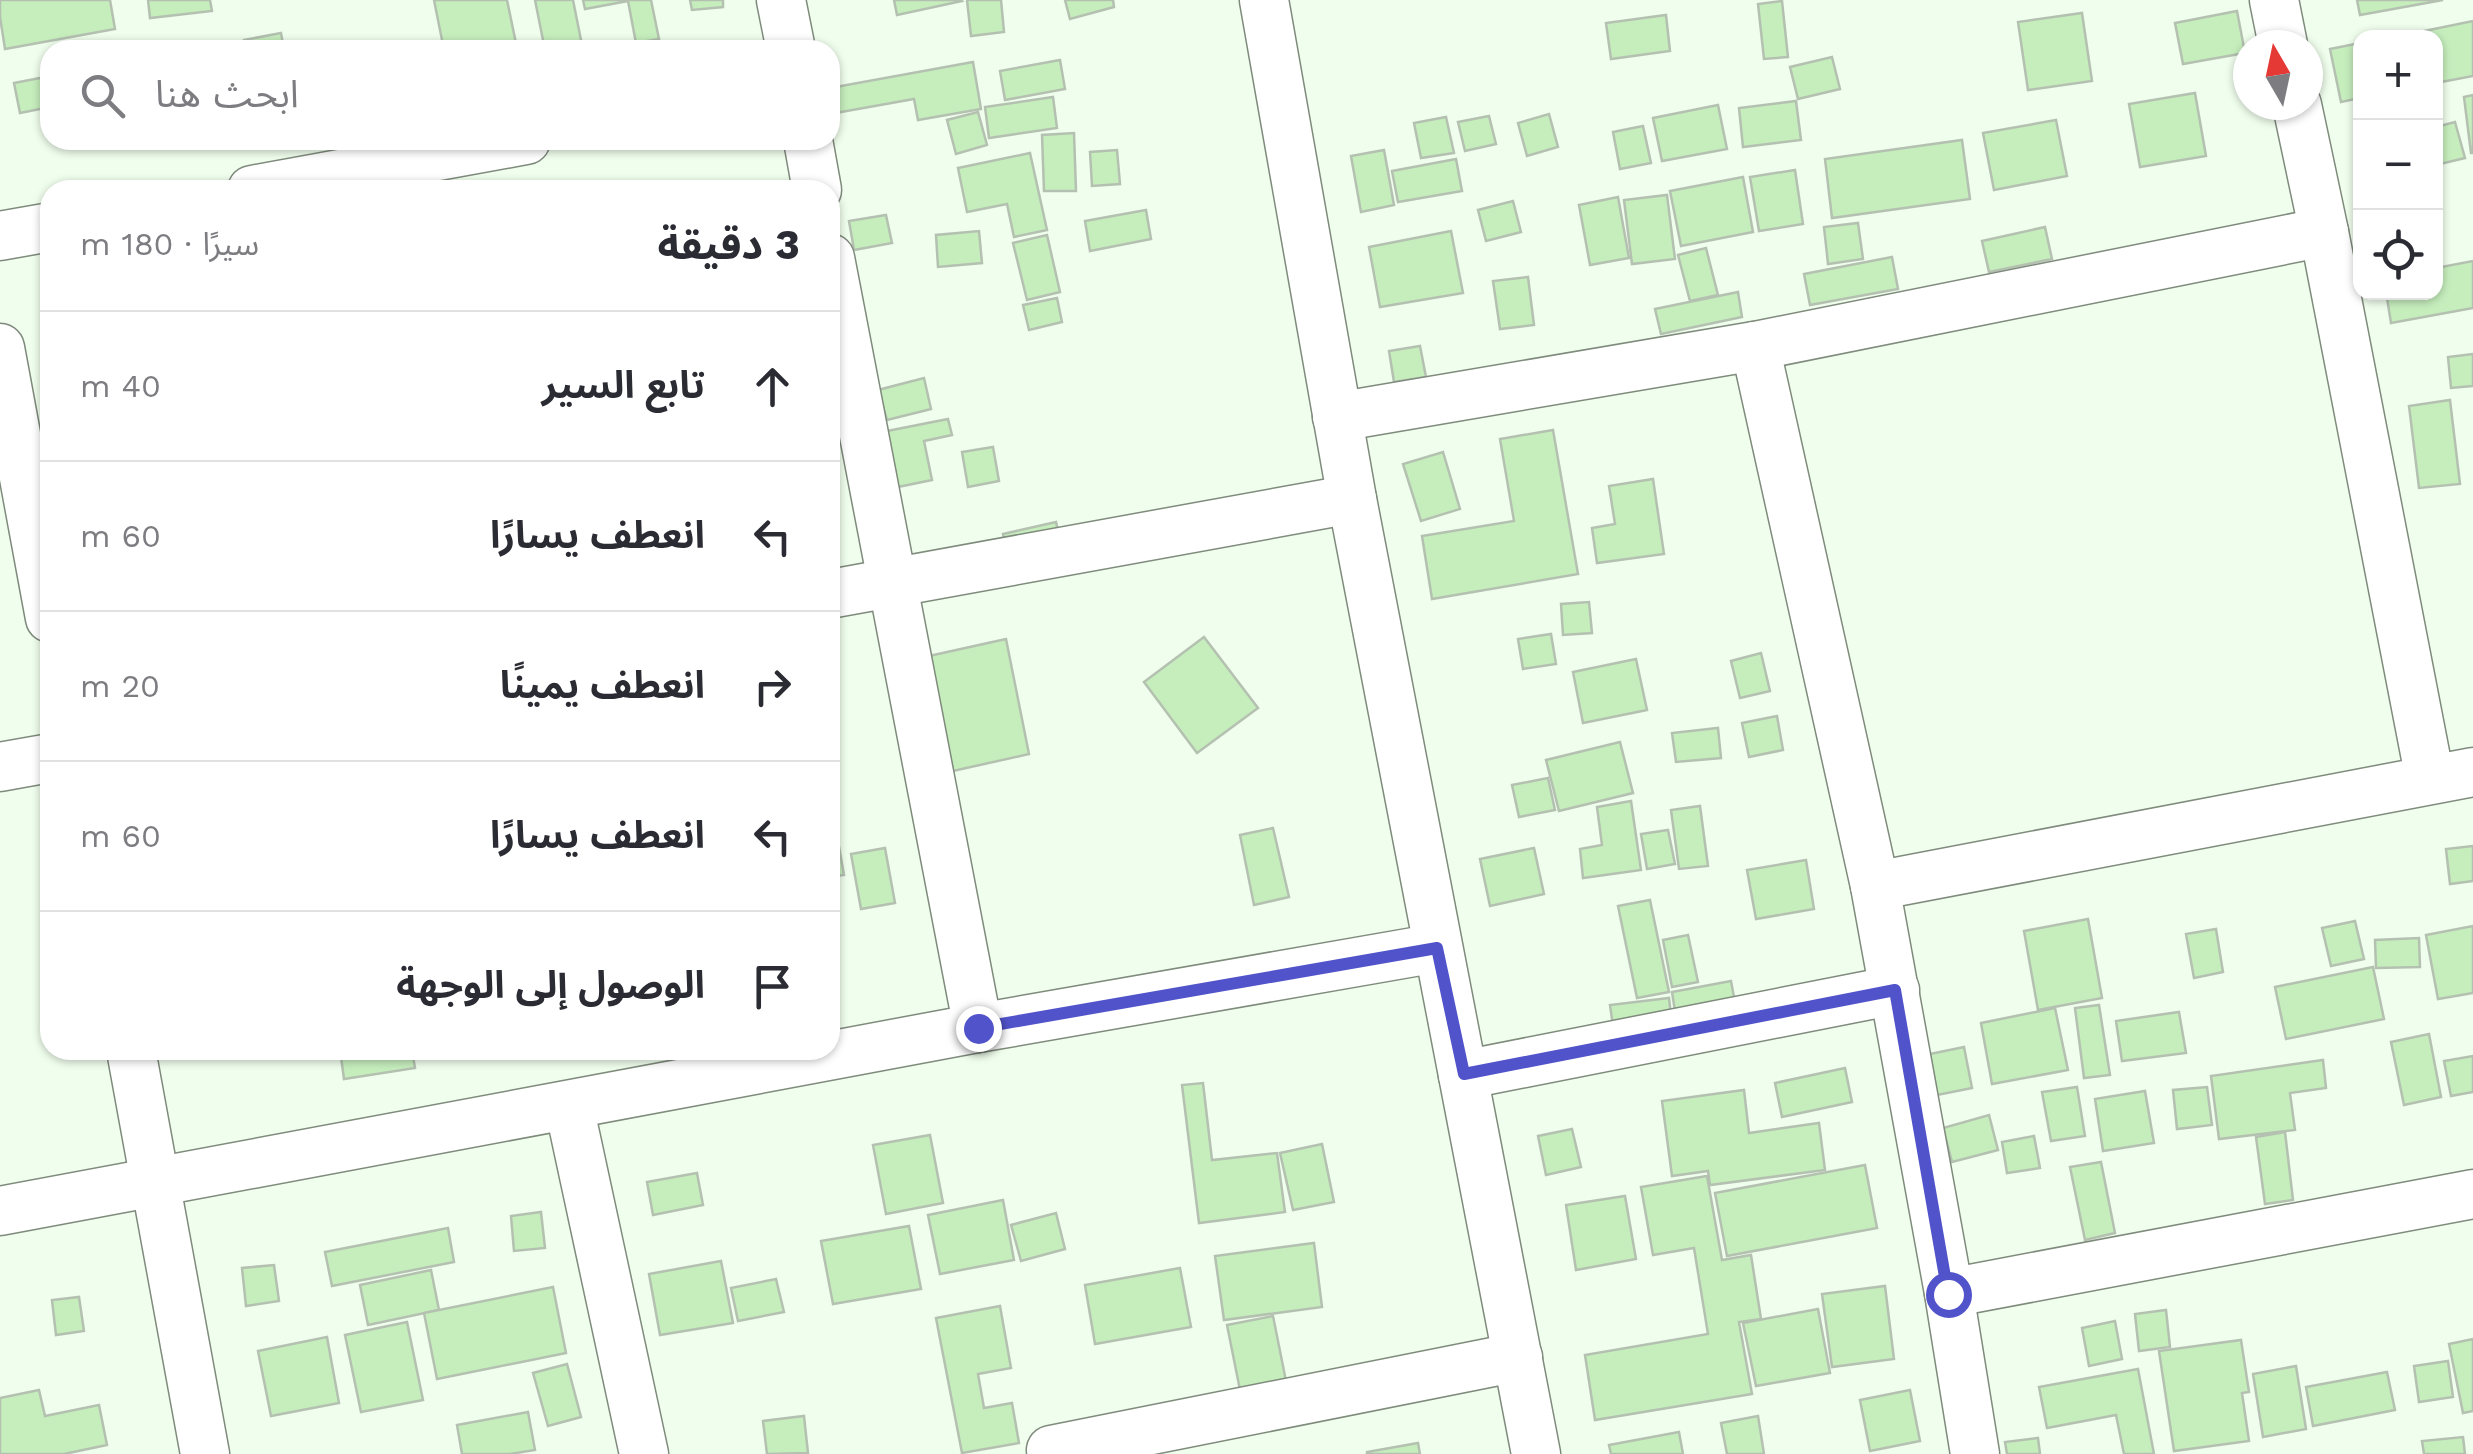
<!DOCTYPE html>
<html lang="ar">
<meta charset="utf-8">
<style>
:root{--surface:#fff;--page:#f7f7f7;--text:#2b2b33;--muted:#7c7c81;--line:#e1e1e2}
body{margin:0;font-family:"Work Sans","Noto Sans Arabic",sans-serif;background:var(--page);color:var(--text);direction:rtl}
.controls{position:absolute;right:30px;top:30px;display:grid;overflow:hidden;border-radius:20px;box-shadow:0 2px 8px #0004}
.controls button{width:90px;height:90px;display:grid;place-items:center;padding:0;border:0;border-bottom:2px solid var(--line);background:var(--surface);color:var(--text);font:50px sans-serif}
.compass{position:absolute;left:2233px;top:30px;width:90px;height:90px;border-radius:50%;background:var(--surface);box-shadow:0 2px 8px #0004;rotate:351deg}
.stop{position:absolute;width:30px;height:30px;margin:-22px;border:8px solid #5153ca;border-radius:50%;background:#fff}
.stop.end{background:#5153ca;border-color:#fff;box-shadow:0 2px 10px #0008}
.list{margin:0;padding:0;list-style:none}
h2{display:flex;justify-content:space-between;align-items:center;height:130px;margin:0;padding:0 40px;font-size:42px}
h2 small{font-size:32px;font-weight:400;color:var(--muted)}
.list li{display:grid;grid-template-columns:65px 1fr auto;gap:30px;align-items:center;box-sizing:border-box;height:150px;padding:0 40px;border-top:2px solid var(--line)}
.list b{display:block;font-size:38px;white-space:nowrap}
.list em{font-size:32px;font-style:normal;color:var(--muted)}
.icon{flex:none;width:55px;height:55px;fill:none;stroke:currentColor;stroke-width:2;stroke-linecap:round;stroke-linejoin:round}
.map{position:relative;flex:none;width:2473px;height:1454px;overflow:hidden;direction:ltr}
.search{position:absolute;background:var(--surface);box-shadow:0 2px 8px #0004;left:40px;top:40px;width:800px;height:110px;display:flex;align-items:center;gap:25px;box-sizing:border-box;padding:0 35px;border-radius:30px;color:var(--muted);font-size:38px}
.panel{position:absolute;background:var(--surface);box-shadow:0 2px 8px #0004;left:40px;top:180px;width:800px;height:880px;border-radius:30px;direction:rtl}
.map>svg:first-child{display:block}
.building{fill:#c6eebd;stroke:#b4c1b1;stroke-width:2.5}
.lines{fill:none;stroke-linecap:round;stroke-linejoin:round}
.street-casing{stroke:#7f8b7c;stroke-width:51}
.street{stroke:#fff;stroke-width:48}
.route{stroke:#5153ca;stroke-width:12}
</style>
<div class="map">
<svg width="2473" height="1454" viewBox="0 0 2473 1454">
<rect width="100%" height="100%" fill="#f0feed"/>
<g class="building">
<polygon points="0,0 110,0 115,29 5,49 0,17"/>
<polygon points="148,0 210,0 212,11 150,18"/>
<polygon points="434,0 507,0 517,48 505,50 444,50"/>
<polygon points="535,0 573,0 583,50 545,50"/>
<polygon points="583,0 651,0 659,39 636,43 628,1 585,9"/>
<polygon points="690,0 723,0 723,7 692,10"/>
<polygon points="894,0 961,0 962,1 897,15"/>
<polygon points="967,0 1001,0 1004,32 971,36"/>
<polygon points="1065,0 1113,0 1114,7 1070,19"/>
<polygon points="2357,0 2443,0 2360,15"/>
<polygon points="1782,1 1788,57 1764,59 1758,4"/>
<polygon points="2237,11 2245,53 2183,64 2175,23"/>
<polygon points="2082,13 2092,81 2028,90 2018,22"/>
<polygon points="1666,15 1670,51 1611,59 1606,23"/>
<polygon points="2473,21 2473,76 2436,83 2436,38 2390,38"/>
<polygon points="281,33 284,50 246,50 244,40"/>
<polygon points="2360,43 2360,98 2341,102 2330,49"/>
<polygon points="1832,57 1840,89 1798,99 1790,67"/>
<polygon points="1060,60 1065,89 1005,100 1000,71"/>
<polygon points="973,62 981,109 918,120 914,99 830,114 830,88"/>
<polygon points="50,76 50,107 20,113 14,83"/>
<polygon points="2195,93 2206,156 2140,167 2129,104"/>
<polygon points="2473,95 2473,153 2471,153 2464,97"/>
<polygon points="1053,97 1057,128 989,138 985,107"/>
<polygon points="1796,101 1801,140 1743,147 1739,108"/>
<polygon points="1718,105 1727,149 1662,161 1653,118"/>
<polygon points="978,112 987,145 956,154 947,120"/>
<polygon points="1549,114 1558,147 1527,156 1518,123"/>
<polygon points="1489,116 1496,144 1465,151 1458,122"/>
<polygon points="1446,117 1454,153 1421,158 1414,123"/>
<polygon points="2056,120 2067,176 1994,190 1983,133"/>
<polygon points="2455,122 2465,158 2436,165 2436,127"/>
<polygon points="1643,126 1651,163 1620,169 1613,132"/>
<polygon points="1074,133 1076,191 1044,191 1042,135"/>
<polygon points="1962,140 1970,199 1832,218 1825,159"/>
<polygon points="1117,150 1120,184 1092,186 1090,152"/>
<polygon points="1384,150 1394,205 1361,212 1351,156"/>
<polygon points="1030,153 1047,230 1014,237 1007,204 967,212 958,168"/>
<polygon points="1456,159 1462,191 1398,202 1392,171"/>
<polygon points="1795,170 1803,224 1759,231 1750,177"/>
<polygon points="1743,177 1753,232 1681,246 1670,191"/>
<polygon points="1667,195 1675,259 1632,264 1624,200"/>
<polygon points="1618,197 1629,258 1590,265 1579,205"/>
<polygon points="1513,201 1521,232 1486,241 1478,210"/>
<polygon points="1146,210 1151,239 1090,251 1085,221"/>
<polygon points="886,215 892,243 854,250 849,221"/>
<polygon points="1858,223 1863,259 1828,264 1824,227"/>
<polygon points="2045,227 2052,259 1989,272 1982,241"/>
<polygon points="979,231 982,263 938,267 936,235"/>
<polygon points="1451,231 1463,293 1380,307 1369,247"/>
<polygon points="1047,235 1060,292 1027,300 1013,243"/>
<polygon points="1706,248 1718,295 1690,301 1678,255"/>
<polygon points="1892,257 1898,289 1810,305 1804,274"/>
<polygon points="2473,261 2473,308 2391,323 2386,292 2436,292 2436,268"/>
<polygon points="1528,277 1534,325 1500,329 1493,281"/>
<polygon points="1738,292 1742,317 1661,334 1655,309"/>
<polygon points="1057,298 1062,322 1029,330 1023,305"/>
<polygon points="1420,346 1426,377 1394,382 1389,351"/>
<polygon points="2473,354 2473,386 2451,388 2448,357"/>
<polygon points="924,378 931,409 887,420 878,390"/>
<polygon points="2450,400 2460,484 2419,488 2409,406"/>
<polygon points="948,419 952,435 924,441 932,480 898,487 887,431"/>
<polygon points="1553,430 1578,574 1432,599 1422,536 1514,521 1500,439"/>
<polygon points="993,447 999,481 968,487 962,452"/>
<polygon points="1443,452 1460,509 1421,521 1403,464"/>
<polygon points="1653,479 1664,554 1597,563 1592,528 1615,524 1609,486"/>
<polygon points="1056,522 1062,549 1009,561 1003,534"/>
<polygon points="1589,602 1592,633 1563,635 1561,604"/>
<polygon points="1551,634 1556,664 1523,669 1518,639"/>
<polygon points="1204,637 1258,708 1197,753 1144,682"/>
<polygon points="1006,639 1029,754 953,771 929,656"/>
<polygon points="1761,653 1770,691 1740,698 1731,661"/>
<polygon points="1636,659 1647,710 1583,723 1573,672"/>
<polygon points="1777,716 1783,750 1749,757 1742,723"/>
<polygon points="1718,728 1721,758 1676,762 1672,733"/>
<polygon points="1620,742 1633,793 1559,811 1546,760"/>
<polygon points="1548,778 1555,810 1519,817 1512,785"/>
<polygon points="1631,801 1641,870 1583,878 1580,849 1602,845 1597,807"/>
<polygon points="1700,806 1708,866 1679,869 1671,810"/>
<polygon points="1273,828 1289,897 1254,905 1240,835"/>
<polygon points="1668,830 1675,864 1647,869 1641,834"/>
<polygon points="837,835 844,875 830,877 830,836"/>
<polygon points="2473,846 2473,881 2450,884 2446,849"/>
<polygon points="885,848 895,903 861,909 851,854"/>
<polygon points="1534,848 1544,894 1490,906 1480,859"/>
<polygon points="1806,860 1814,909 1756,919 1747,870"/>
<polygon points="1650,900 1669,992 1637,998 1618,906"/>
<polygon points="2088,919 2102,998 2038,1010 2024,931"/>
<polygon points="2355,921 2364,959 2331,966 2322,928"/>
<polygon points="2473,926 2473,993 2438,999 2426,935"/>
<polygon points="2216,929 2223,972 2194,978 2186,934"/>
<polygon points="1688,935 1698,982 1672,987 1663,940"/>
<polygon points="2419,938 2420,967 2376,968 2375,940"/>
<polygon points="2373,967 2384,1019 2286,1039 2275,987"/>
<polygon points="1731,981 1737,1013 1677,1024 1672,992"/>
<polygon points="1669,998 1672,1025 1614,1033 1610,1005"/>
<polygon points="2099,1005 2110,1075 2084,1078 2075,1008"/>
<polygon points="2055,1008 2068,1070 1992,1084 1981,1023"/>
<polygon points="2179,1012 2186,1053 2122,1061 2116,1021"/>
<polygon points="2429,1034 2441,1097 2404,1105 2391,1042"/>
<polygon points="1964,1047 1972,1088 1937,1095 1930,1054"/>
<polygon points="340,1050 412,1050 415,1068 344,1079"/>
<polygon points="2473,1056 2473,1092 2451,1096 2444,1061"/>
<polygon points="2323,1060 2326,1088 2290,1093 2295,1130 2219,1139 2211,1076"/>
<polygon points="1845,1068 1852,1102 1782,1117 1775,1083"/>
<polygon points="1203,1083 1212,1160 1277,1153 1285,1212 1199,1223 1182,1085"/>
<polygon points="2077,1087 2085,1136 2051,1141 2042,1092"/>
<polygon points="2207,1087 2212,1125 2177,1129 2173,1090"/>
<polygon points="1744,1090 1749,1133 1819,1123 1825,1170 1710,1185 1708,1171 1672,1176 1662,1101"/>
<polygon points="2145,1091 2154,1143 2103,1151 2095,1099"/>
<polygon points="1989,1115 1998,1150 1952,1162 1943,1128"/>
<polygon points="1572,1129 1581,1167 1546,1175 1538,1136"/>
<polygon points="2285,1132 2293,1200 2265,1204 2256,1137"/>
<polygon points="930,1135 943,1203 886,1214 873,1145"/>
<polygon points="2034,1136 2040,1168 2007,1173 2002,1142"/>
<polygon points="1322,1144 1334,1202 1293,1210 1280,1153"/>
<polygon points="2101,1162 2115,1233 2085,1240 2070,1167"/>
<polygon points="1865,1165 1877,1228 1727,1256 1715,1193"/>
<polygon points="697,1173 703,1205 653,1215 647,1182"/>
<polygon points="1707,1176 1722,1260 1751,1255 1761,1319 1739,1322 1752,1394 1595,1420 1585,1355 1708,1334 1694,1248 1653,1255 1641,1187"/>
<polygon points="1625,1196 1636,1259 1576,1270 1566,1205"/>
<polygon points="1003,1200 1014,1260 940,1274 928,1215"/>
<polygon points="541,1212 545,1248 514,1251 511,1216"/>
<polygon points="1056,1213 1065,1249 1021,1261 1011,1225"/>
<polygon points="909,1226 921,1289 833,1304 821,1241"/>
<polygon points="448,1228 454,1262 332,1286 325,1252"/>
<polygon points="1314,1243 1322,1307 1224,1320 1215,1256"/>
<polygon points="721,1261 733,1323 660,1335 649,1274"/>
<polygon points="274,1265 279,1301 246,1306 242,1268"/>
<polygon points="1180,1268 1191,1327 1095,1344 1085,1285"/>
<polygon points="431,1270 439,1310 368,1325 360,1285"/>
<polygon points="776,1279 784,1312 738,1321 731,1288"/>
<polygon points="1885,1286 1894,1359 1832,1367 1822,1294"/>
<polygon points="553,1287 566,1353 437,1379 424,1313"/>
<polygon points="79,1297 84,1331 56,1335 52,1300"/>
<polygon points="1000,1306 1011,1368 978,1374 984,1408 1012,1403 1019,1443 962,1453 936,1318"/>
<polygon points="1818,1309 1830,1373 1756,1386 1743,1323"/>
<polygon points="2166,1310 2170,1347 2139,1351 2135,1314"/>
<polygon points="1273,1316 1287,1386 1241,1395 1227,1325"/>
<polygon points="2115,1321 2122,1359 2089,1366 2082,1328"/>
<polygon points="407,1322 423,1400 361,1412 345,1335"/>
<polygon points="327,1337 339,1403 271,1416 258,1351"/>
<polygon points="2473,1339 2473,1411 2463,1413 2449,1344"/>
<polygon points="2241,1340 2249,1392 2242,1393 2249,1441 2174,1451 2159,1351"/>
<polygon points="2448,1361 2453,1397 2419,1402 2414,1366"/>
<polygon points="567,1364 581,1417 548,1426 533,1373"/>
<polygon points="2296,1366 2306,1429 2263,1437 2253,1374"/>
<polygon points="2138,1369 2154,1454 2124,1454 2116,1415 2047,1428 2039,1387"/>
<polygon points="2387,1372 2395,1410 2313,1426 2306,1387"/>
<polygon points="39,1390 45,1416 99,1405 107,1445 64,1454 0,1454 0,1398"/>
<polygon points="1910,1390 1920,1441 1870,1451 1860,1400"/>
<polygon points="528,1412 535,1450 510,1454 462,1454 457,1425"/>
<polygon points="804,1416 808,1453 767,1454 763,1421"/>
<polygon points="1758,1416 1764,1454 1727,1454 1721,1423"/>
<polygon points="1679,1432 1683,1454 1611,1454 1609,1445"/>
<polygon points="2463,1437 2465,1454 2424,1454 2422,1441"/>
<polygon points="2038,1438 2040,1454 2007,1454 2005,1442"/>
<polygon points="1418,1443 1420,1454 1367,1454 1367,1452"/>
</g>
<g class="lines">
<defs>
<g id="street">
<polyline points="781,0 791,50"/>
<polyline points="1264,0 1352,499 1536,1454"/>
<polyline points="2274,0 2283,45"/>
<polyline points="2297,105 2324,232 2430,779"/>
<polyline points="808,140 817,190"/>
<polyline points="252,190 526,140"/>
<polyline points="0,236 50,227"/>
<polyline points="830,258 978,1028"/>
<polyline points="1755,346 1875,886 1949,1293 1975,1454"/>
<polyline points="0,348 50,618"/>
<polyline points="1337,417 1755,346 2324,232"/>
<polyline points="830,594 1352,499"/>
<polyline points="0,767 50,758"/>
<polyline points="1875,886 2473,772"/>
<polyline points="131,1050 205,1454"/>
<polyline points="1463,1075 1895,990"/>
<polyline points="569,1106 644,1454"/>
<polyline points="0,1211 978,1028 1437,948"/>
<polyline points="1949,1293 2473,1194"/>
<polyline points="1052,1454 1051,1450 1518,1357"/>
</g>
</defs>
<use href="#street" class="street-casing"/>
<use href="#street" class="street"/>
</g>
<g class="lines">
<polyline class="route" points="978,1028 1437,948 1464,1074 1895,990 1948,1294"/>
</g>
</svg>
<div class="controls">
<button>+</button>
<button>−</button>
<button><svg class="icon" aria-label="locate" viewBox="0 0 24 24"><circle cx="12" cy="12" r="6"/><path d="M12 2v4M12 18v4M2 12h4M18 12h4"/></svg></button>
</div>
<svg class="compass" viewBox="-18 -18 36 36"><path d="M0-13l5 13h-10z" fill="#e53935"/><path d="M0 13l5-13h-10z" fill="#7c7c81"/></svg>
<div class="stop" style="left:1948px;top:1294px"></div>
<div class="stop end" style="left:978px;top:1028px"></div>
<div class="search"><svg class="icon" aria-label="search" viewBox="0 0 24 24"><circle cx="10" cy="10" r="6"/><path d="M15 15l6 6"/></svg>ابحث هنا</div>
<section class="panel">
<h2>3 دقيقة<small>سيرًا · 180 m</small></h2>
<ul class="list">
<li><svg class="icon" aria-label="ahead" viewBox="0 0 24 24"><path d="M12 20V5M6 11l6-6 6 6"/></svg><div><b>تابع السير</b></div><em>40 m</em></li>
<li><svg class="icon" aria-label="left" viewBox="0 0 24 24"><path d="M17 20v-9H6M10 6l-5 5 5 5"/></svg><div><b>انعطف يسارًا</b></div><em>60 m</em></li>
<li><svg class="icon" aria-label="right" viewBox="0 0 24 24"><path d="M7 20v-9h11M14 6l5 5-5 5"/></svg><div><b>انعطف يمينًا</b></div><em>20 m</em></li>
<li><svg class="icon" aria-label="left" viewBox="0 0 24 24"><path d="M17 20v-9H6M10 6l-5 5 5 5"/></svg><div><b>انعطف يسارًا</b></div><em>60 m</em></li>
<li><svg class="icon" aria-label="arrive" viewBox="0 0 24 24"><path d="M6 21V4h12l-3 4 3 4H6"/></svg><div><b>الوصول إلى الوجهة</b></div></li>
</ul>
</section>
</div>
